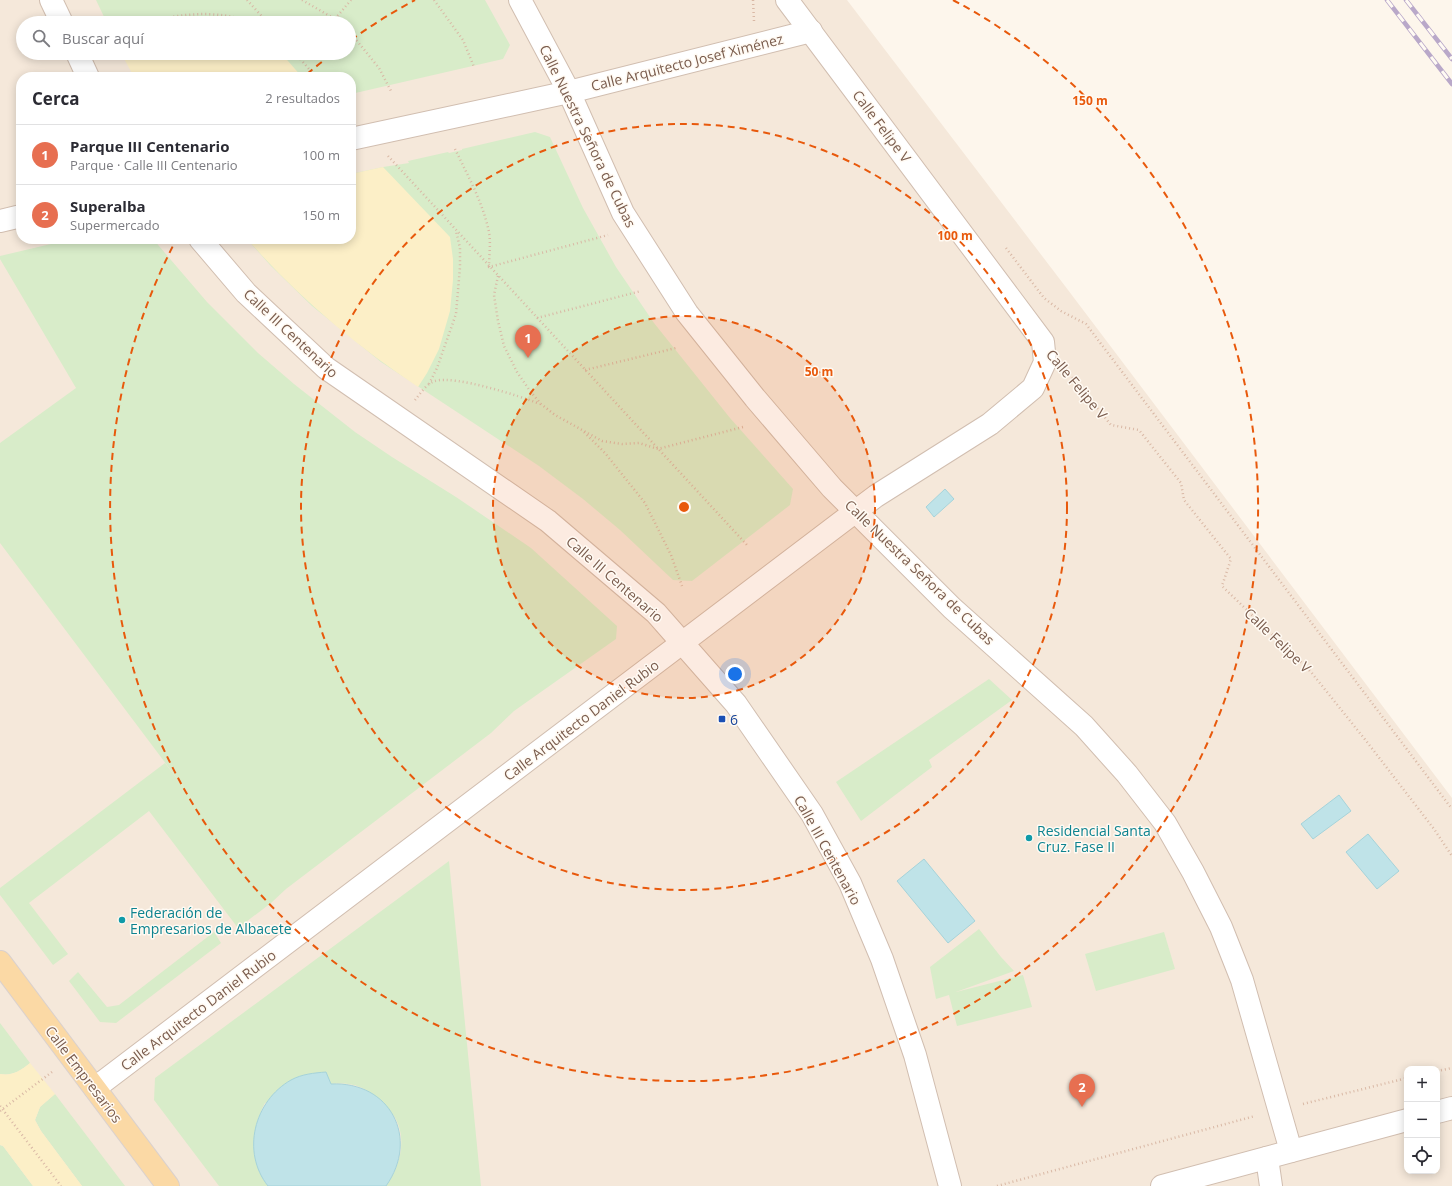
<!DOCTYPE html>
<html lang="es">
<meta charset="utf-8">
<style>
:root{--surface:#fff;--page:#f2f2f3;--text:#2b2b33;--muted:#7c7c81;--line:#e1e1e2;--accent:#e76f51}
body{margin:0;font-family:"Open Sans",sans-serif;background:var(--page);color:var(--text)}
.controls{position:absolute;right:12px;bottom:12px;display:grid;overflow:hidden;border-radius:8px;box-shadow:0 2px 10px #0003}
.controls button{width:36px;height:36px;display:grid;place-items:center;padding:0;border:0;border-bottom:1px solid var(--line);background:var(--surface);color:var(--text);font:20px sans-serif}
.you{position:absolute;left:735px;top:674px;width:14px;height:14px;margin:-10px;border:3px solid #fff;border-radius:50%;background:#1a73e8;box-shadow:0 0 0 6px #1a73e833}
.badge{display:grid;place-items:center;width:26px;height:26px;border-radius:50%;background:var(--accent);color:#fff;font-size:13px;font-weight:700}
.pin{position:absolute;translate:-50% -33px;filter:drop-shadow(0 1px 2px #0008)}
.pin::after{content:'';position:absolute;top:21px;width:14px;height:12px;background:inherit;clip-path:polygon(0 0,100% 0,50% 100%)}
.list{margin:0;padding:0;list-style:none}
h2{display:flex;justify-content:space-between;align-items:center;height:52px;margin:0;padding:0 16px;font-size:17px}
h2 small{font-size:13px;font-weight:400;color:var(--muted)}
.list li{display:grid;grid-template-columns:26px 1fr auto;gap:12px;align-items:center;box-sizing:border-box;height:60px;padding:0 16px;border-top:1px solid var(--line)}
.list b{display:block;font-size:15px;white-space:nowrap}
.list p{margin:0;font-size:13px;white-space:nowrap;color:var(--muted)}
.list em{font-size:13px;font-style:normal;color:var(--muted)}
.icon{flex:none;width:22px;height:22px;fill:none;stroke:currentColor;stroke-width:2;stroke-linecap:round;stroke-linejoin:round}
.map{position:relative;flex:none;width:1452px;height:1186px;overflow:hidden}
.search{position:absolute;background:var(--surface);box-shadow:0 2px 10px #0003;left:16px;top:16px;width:340px;height:44px;display:flex;align-items:center;gap:10px;box-sizing:border-box;padding:0 14px;border-radius:22px;color:var(--muted);font-size:15px}
.panel{position:absolute;background:var(--surface);box-shadow:0 2px 10px #0003;left:16px;top:72px;width:340px;height:172px;border-radius:16px}
.map>svg:first-child{display:block}
.residential{fill:#f5e8da;fill-rule:evenodd}
.green{fill:#d8ecc9}
.sand{fill:#fcefc7}
.water{fill:#bfe3e8;stroke:#a5d3da}
.lines{fill:none;stroke-linecap:round;stroke-linejoin:round}
.minor-casing{stroke:#d1beb0;stroke-width:24}
.major-casing{stroke:#dad1cd;stroke-width:24}
.path{stroke:#d9b8a5;stroke-width:2.5;stroke-dasharray:1 3;stroke-linecap:butt}
.minor{stroke:#fff;stroke-width:22}
.major{stroke:#fbd9a5;stroke-width:22}
.rail-casing{stroke:#b9a8c9;stroke-width:4.5}
.rail{stroke:#fffaf3;stroke-width:3;stroke-dasharray:9;stroke-linecap:butt}
.ring{fill:none;stroke:#e8590c;stroke-width:2;stroke-dasharray:7 5}
.transit-dot{fill:#1a4fb4;stroke:#fffaf3;stroke-width:1.5}
.culture-dot{fill:#0f9aa8;stroke:#fffaf3;stroke-width:1.5}
.labels{text-anchor:middle;dominant-baseline:central;stroke-width:3;stroke-linejoin:round;paint-order:stroke}
.street-label{font-size:14px;fill:#7a5c4d;stroke:#fffaf3}
.transit-label{font-size:14px;fill:#164399;stroke:#fffaf3;text-anchor:start}
.culture-label{font-size:14px;fill:#0d838f;stroke:#fffaf3;text-anchor:start}
.centre{fill:#e8590c;stroke:#fffaf3;stroke-width:2}
.ring-label{font-size:12px;text-anchor:middle;font-weight:bold;fill:#e8590c;stroke:#fffaf3;stroke-width:3;stroke-linejoin:round;paint-order:stroke}
</style>
<div class="map">
<svg width="1452" height="1186" viewBox="0 0 1452 1186">
<rect width="100%" height="100%" fill="#fdf6ec"/>
<path class="residential" d="M0,0H847L1065,286L1452,798V1186H0ZM23,23H349V53H23ZM21,77H351V239H21ZM1407,1069H1437V1171H1407Z"/>
<g class="green">
<polygon points="96,0 485,0 510,45 503,59 351,94 351,77 137,77 126,53 349,53 349,23 107,23"/>
<polygon points="535,132 550,137 583,208 616,267 654,323 730,418 793,489 790,505 692,581 673,580 620,530 583,499 539,466 381,362 312,306 270,265 247,239 351,239 351,174 383,167 409,163 408,161 448,152 449,153 462,150 462,149"/>
<polygon points="72,239 153,239 207,302 258,353 294,384 355,432 392,457 456,497 531,548 617,626 616,639 514,711 491,733 286,889 271,903 238,928 149,811 29,903 68,954 53,965 0,895 0,888 165,763 212,825 0,543 0,443 76,388 0,259 0,256"/>
<polygon points="989,679 1012,700 929,760 932,767 861,821 836,782"/>
<path d="M449,861L481,1186H386C400,1167 408,1138 394,1116C391,1112 386,1108 383,1105C366,1087 355,1082 331,1084L265,1103C251,1130 248,1160 268,1186H219L154,1100L155,1078Z"/>
<polygon points="979,929 1001,957 1014,971 956,992 1023,975 1032,1007 957,1026 949,995 936,999 930,967"/>
<polygon points="214,932 221,943 116,1023 100,1022 69,981 78,972 107,1007 119,1005"/>
<polygon points="1164,932 1175,969 1096,991 1085,954"/>
<path d="M0,1023L30,1063C20,1071 13,1076 0,1074Z"/>
<polygon points="55,1094 125,1186 82,1186 41,1131 35,1120 40,1107"/>
<polygon points="0,1145 3,1146 33,1186 0,1186"/>
</g>
<g class="sand">
<polygon points="121,53 281,53 302,77 134,77"/>
<path d="M383,167L450,237L453,259V280L450,311L439,349L427,373L418,387C355,345 297,296 247,239H351V174Z"/>
<path d="M30,1063L55,1094L40,1107L35,1120L41,1131L82,1186H33L3,1146L0,1145V1074C13,1076 20,1071 30,1063Z"/>
</g>
<g class="water">
<polygon points="945,489 954,499 934,517 926,507"/>
<polygon points="1339,795 1351,811 1313,839 1301,824"/>
<polygon points="1368,834 1399,871 1377,889 1346,852"/>
<polygon points="924,859 975,921 948,943 897,881"/>
<path d="M326,1072L331,1084C390,1081 420,1138 386,1186H268C241,1152 254,1101 291,1080C302,1074 314,1073 326,1072Z"/>
</g>
<g class="lines">
<defs>
<g id="minor">
<polyline points="51,0 62,23"/>
<polyline points="520,0 569,92 623,213 687,313 755,398 832,488 952,608 1084,726 1127,774 1165,823 1193,872 1221,927 1242,980 1291,1151"/>
<polyline points="77,53 88,77"/>
<polyline points="351,139 569,92 811,31"/>
<polyline points="0,221 21,216"/>
<polyline points="200,239 246,293 326,368 548,521 656,613 736,704 812,814 850,883 882,959 915,1055 950,1186"/>
<polyline points="95,1088 856,511 876,496 990,424 1033,388 1045,362 1043,342 787,0"/>
<polyline points="1437,1112 1452,1108"/>
<polyline points="1267,1158 1271,1186"/>
<polyline points="1162,1186 1407,1120"/>
</g>
<polyline id="major" points="0,962 168,1186"/>
</defs>
<use href="#minor" class="minor-casing"/>
<use href="#major" class="major-casing"/>
<g class="path">
<polyline points="247,0 268,23"/>
<polyline points="302,0 335,19 340,23"/>
<polyline points="434,0 463,40 474,67"/>
<polyline points="753,0 754,21"/>
<polyline points="335,19 351,0"/>
<path d="M142,23C167,17 194,12 220,15C232,16 245,20 257,23"/>
<polyline points="349,31 379,68 391,91"/>
<polyline points="295,53 316,77"/>
<path d="M455,149C468,176 483,203 489,232C491,243 489,256 489,267L608,235"/>
<polyline points="388,156 747,545"/>
<polyline points="1006,248 1044,298 1061,311 1086,324 1452,809"/>
<polyline points="498,276 494,295 498,321 504,346 517,372 530,391 541,404 555,415 602,441 622,444 639,443 658,449 743,427"/>
<polyline points="537,318 641,291"/>
<polyline points="585,370 676,348"/>
<polyline points="1067,371 1111,425 1139,430 1181,483 1184,500 1231,559 1222,586 1311,672 1367,742 1434,829 1452,856"/>
<polyline points="429,384 437,368 456,314 460,267 460,248 456,231"/>
<path d="M415,400C420,394 427,383 435,381C455,375 520,396 540,404"/>
<polyline points="584,432 605,453 645,503 671,555 682,586"/>
<polyline points="1437,1071 1452,1068"/>
<polyline points="1303,1104 1407,1078"/>
<polyline points="0,1106 61,1186"/>
<polyline points="0,1111 52,1072"/>
<polyline points="997,1186 1255,1116"/>
</g>
<use href="#minor" class="minor"/>
<use href="#major" class="major"/>
<defs>
<g id="rail">
<polyline points="1387,0 1452,84"/>
<polyline points="1406,0 1452,59"/>
</g>
</defs>
<use href="#rail" class="rail-casing"/>
<use href="#rail" class="rail"/>
</g>
<circle cx="684" cy="507" r="191" fill="#e8590c" fill-opacity=".12"/>
<g class="ring">
<circle cx="684" cy="507" r="191"/>
<circle cx="684" cy="507" r="383"/>
<path d="M307 74A574 574 0 0 1 331 55M351 40A574 574 0 0 1 415 0M953 0A574 574 0 1 1 175 242"/>
</g>
<rect class="transit-dot" x="718" y="715" width="8" height="8" rx="2"/>
<g class="culture-dot">
<circle cx="1029" cy="838" r="4"/>
<circle cx="122" cy="920" r="4"/>
</g>
<g class="labels">
<g class="street-label">
<text transform="translate(687 62) rotate(-14)">Calle Arquitecto Josef Ximénez</text>
<text transform="translate(882 126) rotate(53)">Calle Felipe V</text>
<text transform="translate(588 136) rotate(64)">Calle Nuestra Señora de Cubas</text>
<text transform="translate(291 333) rotate(43)">Calle III Centenario</text>
<text transform="translate(1077 384) rotate(50)">Calle Felipe V</text>
<text transform="translate(920 572) rotate(44)">Calle Nuestra Señora de Cubas</text>
<text transform="translate(615 579) rotate(41)">Calle III Centenario</text>
<text transform="translate(1278 640) rotate(44)">Calle Felipe V</text>
<text transform="translate(581 720) rotate(-37)">Calle Arquitecto Daniel Rubio</text>
<text transform="translate(828 850) rotate(61)">Calle III Centenario</text>
<text transform="translate(198 1010) rotate(-37)">Calle Arquitecto Daniel Rubio</text>
<text transform="translate(84 1074) rotate(53)">Calle Empresarios</text>
</g>
<g class="transit-label">
<text x="730" y="719">6</text>
</g>
<g class="culture-label">
<text x="1037" y="830">Residencial Santa<tspan x="1037" dy="16">Cruz. Fase II</tspan></text>
<text x="130" y="912">Federación de<tspan x="130" dy="16">Empresarios de Albacete</tspan></text>
</g>
</g>
<circle cx="684" cy="507" r="6" class="centre"/>
<g class="ring-label">
<text x="1090" y="105">150 m</text>
<text x="955" y="240">100 m</text>
<text x="819" y="376">50 m</text>
</g>
</svg>
<div class="controls">
<button>+</button>
<button>−</button>
<button><svg class="icon" aria-label="locate" viewBox="0 0 24 24"><circle cx="12" cy="12" r="6"/><path d="M12 2v4M12 18v4M2 12h4M18 12h4"/></svg></button>
</div>
<div class="you"></div>
<div class="pin badge" style="left:528px;top:358px">1</div>
<div class="pin badge" style="left:1082px;top:1107px">2</div>
<div class="search"><svg class="icon" aria-label="search" viewBox="0 0 24 24"><circle cx="10" cy="10" r="6"/><path d="M15 15l6 6"/></svg>Buscar aquí</div>
<section class="panel">
<h2>Cerca<small>2 resultados</small></h2>
<ul class="list">
<li><span class="badge">1</span><div><b>Parque III Centenario</b><p>Parque · Calle III Centenario</p></div><em>100 m</em></li>
<li><span class="badge">2</span><div><b>Superalba</b><p>Supermercado</p></div><em>150 m</em></li>
</ul>
</section>
</div>
